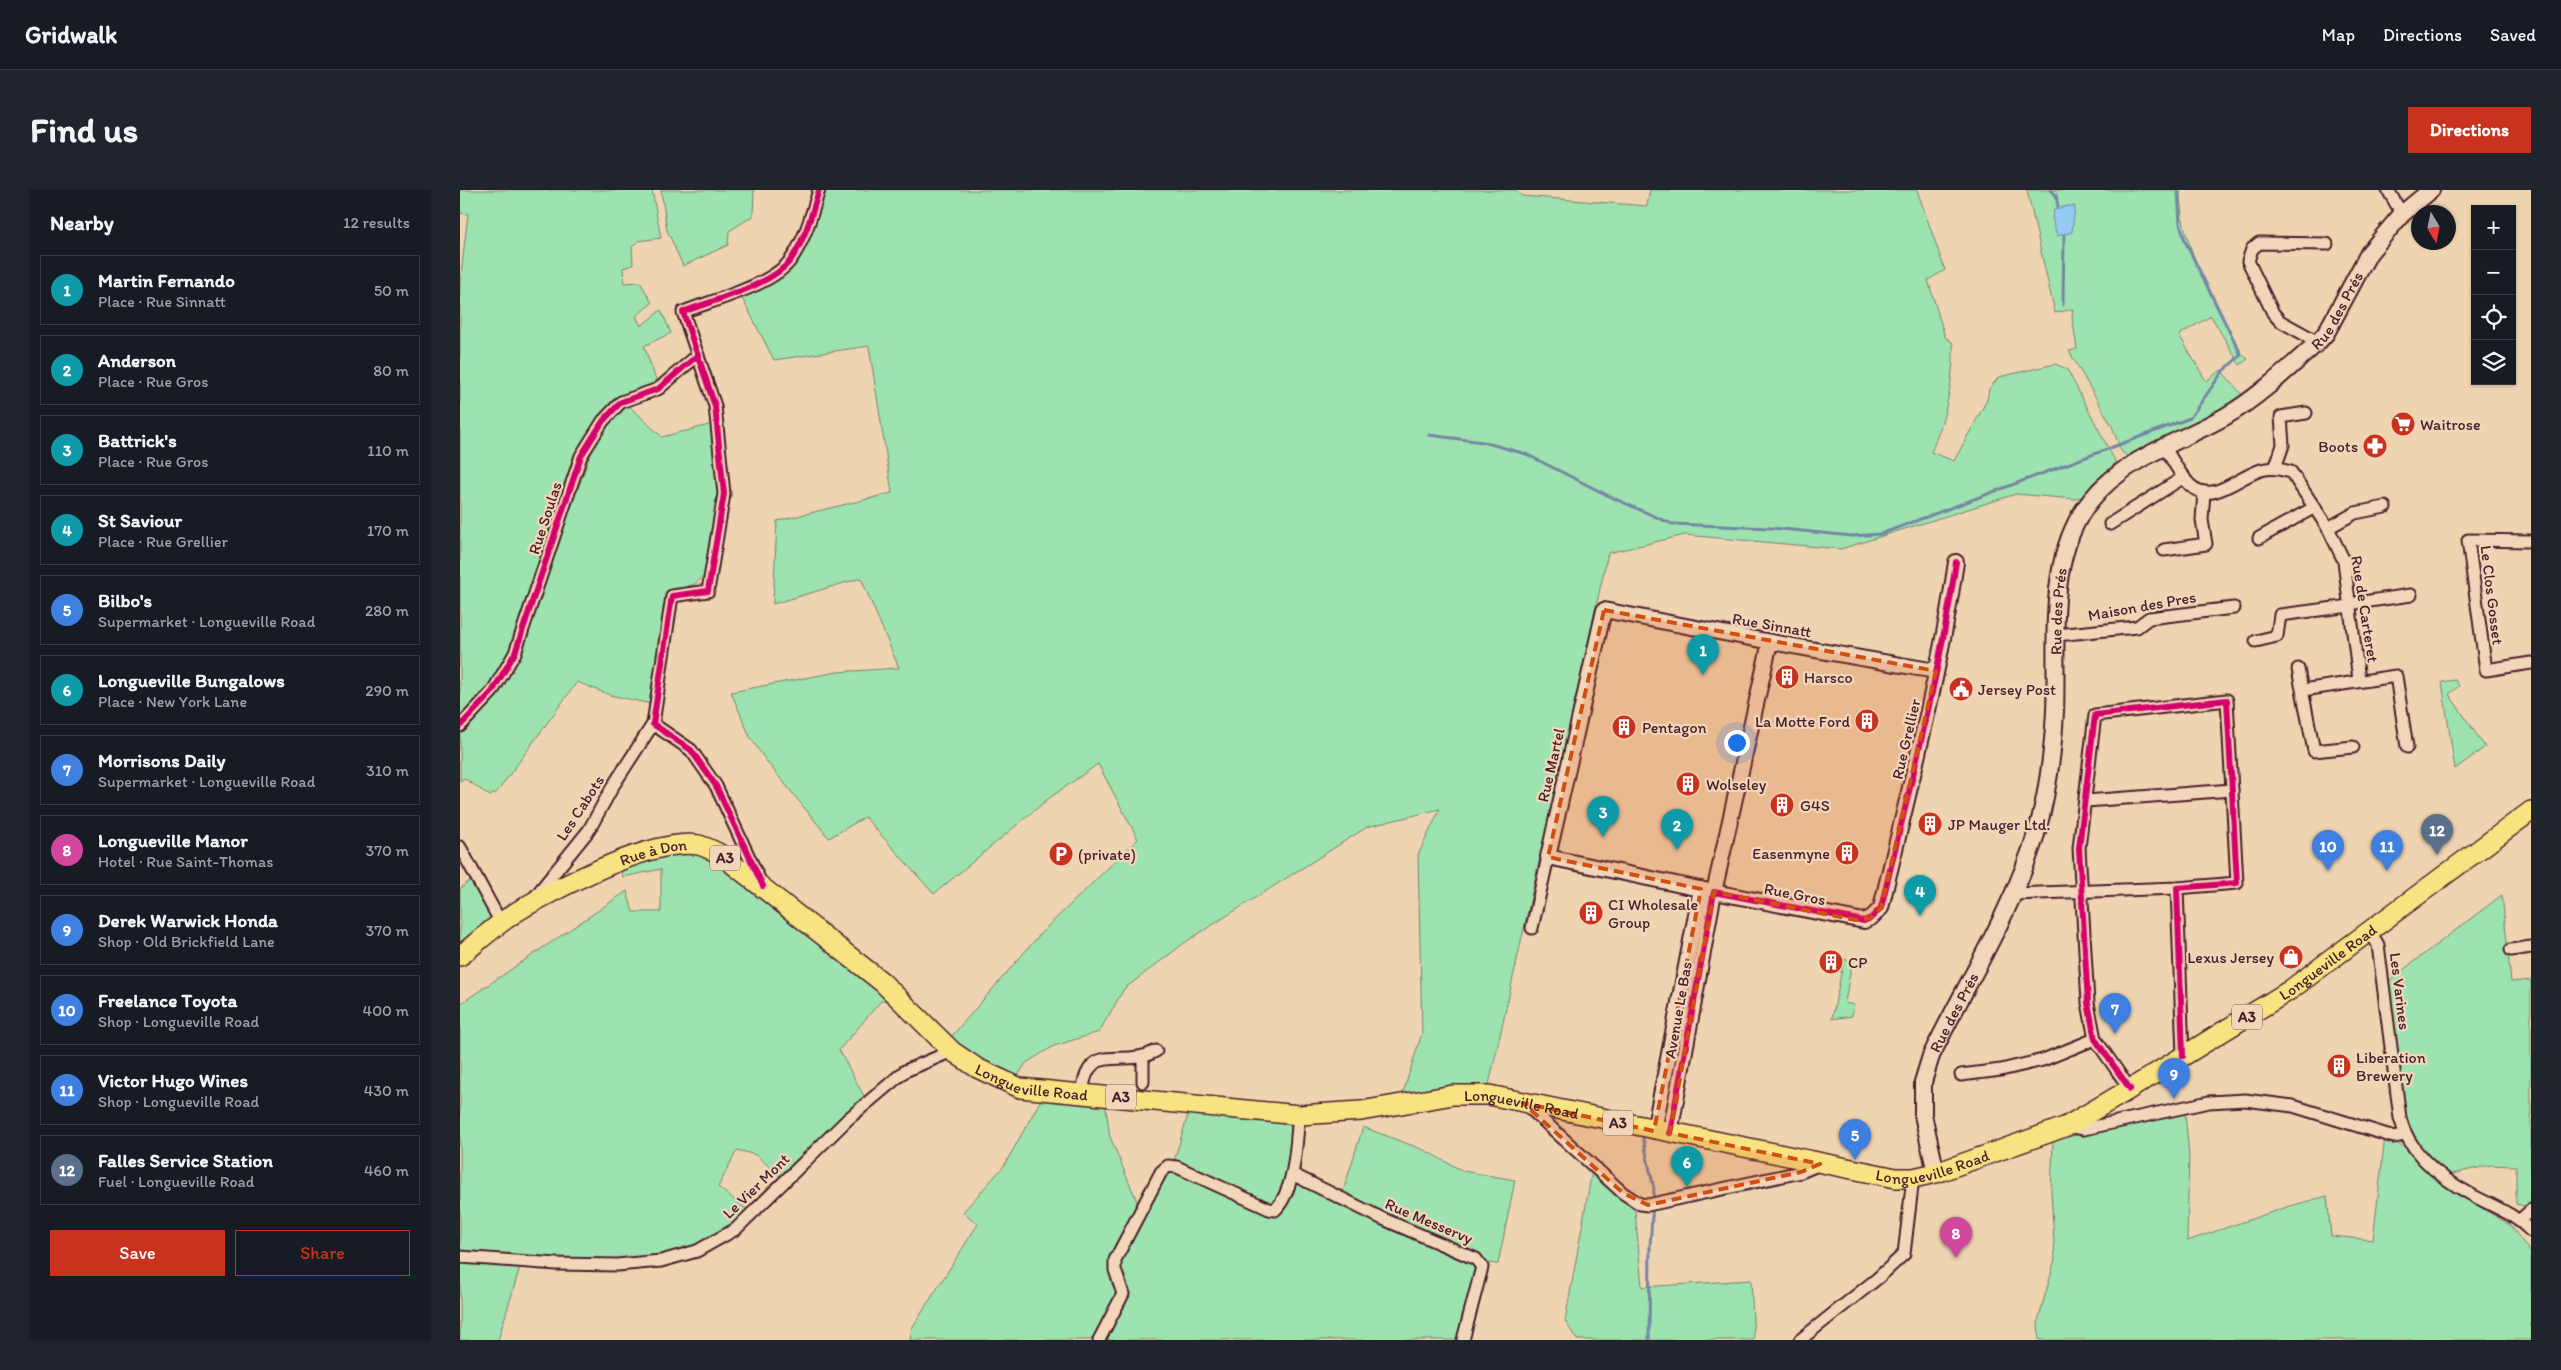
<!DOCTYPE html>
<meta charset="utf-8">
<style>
:root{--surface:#171b24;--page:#20242c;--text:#f1f3f6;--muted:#9ea1a6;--line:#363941;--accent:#c8321e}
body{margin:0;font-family:Itim,sans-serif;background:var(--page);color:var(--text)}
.controls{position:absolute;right:15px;top:15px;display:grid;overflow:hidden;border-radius:0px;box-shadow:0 1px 4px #0004}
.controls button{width:45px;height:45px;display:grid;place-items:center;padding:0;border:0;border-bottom:1px solid var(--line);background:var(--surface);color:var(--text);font:25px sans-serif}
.compass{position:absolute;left:1951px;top:15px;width:45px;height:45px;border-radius:50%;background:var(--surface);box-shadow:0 1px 4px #0004;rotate:170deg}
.you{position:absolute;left:1276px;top:552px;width:18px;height:18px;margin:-12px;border:4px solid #fff;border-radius:50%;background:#1a73e8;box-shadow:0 0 0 8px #1a73e833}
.badge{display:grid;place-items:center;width:32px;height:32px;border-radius:50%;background:var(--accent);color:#fff;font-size:16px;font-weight:700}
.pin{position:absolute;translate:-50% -41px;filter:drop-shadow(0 1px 2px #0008)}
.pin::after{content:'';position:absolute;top:26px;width:18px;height:15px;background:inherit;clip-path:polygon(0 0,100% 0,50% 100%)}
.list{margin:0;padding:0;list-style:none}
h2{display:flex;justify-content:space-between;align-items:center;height:65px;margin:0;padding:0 20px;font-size:21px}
h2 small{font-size:16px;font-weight:400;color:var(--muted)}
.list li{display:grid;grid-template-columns:32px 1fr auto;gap:15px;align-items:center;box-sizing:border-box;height:70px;margin:0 10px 10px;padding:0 10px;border:1px solid var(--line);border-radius:0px}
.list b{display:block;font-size:19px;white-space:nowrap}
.list p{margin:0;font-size:16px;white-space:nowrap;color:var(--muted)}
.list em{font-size:16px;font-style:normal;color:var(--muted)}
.actions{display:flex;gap:10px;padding:15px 20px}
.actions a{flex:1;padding:11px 0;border:1px solid var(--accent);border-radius:0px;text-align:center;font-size:18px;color:var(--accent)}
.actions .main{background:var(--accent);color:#fff}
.icon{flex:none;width:28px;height:28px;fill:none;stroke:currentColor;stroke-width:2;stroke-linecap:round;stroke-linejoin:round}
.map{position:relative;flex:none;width:2071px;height:1150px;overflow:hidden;border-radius:0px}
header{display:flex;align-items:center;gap:30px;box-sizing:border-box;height:70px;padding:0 25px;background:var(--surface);border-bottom:1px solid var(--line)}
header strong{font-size:24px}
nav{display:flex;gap:28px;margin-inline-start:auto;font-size:18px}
.intro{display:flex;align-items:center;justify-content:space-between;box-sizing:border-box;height:120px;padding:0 30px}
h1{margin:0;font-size:35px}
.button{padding:12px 22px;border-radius:0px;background:var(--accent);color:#fff;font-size:18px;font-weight:700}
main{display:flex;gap:30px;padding:0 30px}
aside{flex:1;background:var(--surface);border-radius:0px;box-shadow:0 1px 4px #0004}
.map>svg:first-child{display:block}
.green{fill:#9de3b0;stroke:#74816e}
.water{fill:#92cbf1;stroke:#7586a2}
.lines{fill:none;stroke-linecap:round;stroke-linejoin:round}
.stream{stroke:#7586a2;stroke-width:3}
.minor-casing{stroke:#4a1f2b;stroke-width:15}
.tertiary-casing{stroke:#4a1f2b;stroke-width:18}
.secondary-casing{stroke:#4a1f2b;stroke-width:20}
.primary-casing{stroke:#4a1f2b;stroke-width:22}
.minor{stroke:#f2d6b9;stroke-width:11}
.tertiary{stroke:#f2d6b9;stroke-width:14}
.secondary{stroke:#f2d6b9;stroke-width:16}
.primary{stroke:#f8e281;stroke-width:19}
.cycleway-casing{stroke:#f2d6b9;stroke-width:9}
.cycleway{stroke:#d6006c;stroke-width:6}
.marked{fill:#d05011;fill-opacity:0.2;stroke:#d05011;stroke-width:4;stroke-dasharray:10 6;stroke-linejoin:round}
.labels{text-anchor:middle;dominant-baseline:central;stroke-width:4.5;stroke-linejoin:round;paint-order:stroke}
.shield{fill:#f2d6b9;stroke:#7c5656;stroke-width:1}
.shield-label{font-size:15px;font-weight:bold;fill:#4a1f2b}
.street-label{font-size:16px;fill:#4a1f2b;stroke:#f2d6b9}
.poi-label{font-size:16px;fill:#4a1f2b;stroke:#f2d6b9;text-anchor:start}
</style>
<header>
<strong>Gridwalk</strong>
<nav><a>Map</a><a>Directions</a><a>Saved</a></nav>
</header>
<div class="intro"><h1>Find us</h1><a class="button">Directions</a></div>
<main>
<aside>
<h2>Nearby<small>12 results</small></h2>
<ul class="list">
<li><span class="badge" style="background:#0f9aa8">1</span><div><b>Martin Fernando</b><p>Place · Rue Sinnatt</p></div><em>50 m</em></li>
<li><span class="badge" style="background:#0f9aa8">2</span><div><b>Anderson</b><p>Place · Rue Gros</p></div><em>80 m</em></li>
<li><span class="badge" style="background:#0f9aa8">3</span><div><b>Battrick's</b><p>Place · Rue Gros</p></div><em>110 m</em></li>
<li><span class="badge" style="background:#0f9aa8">4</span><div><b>St Saviour</b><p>Place · Rue Grellier</p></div><em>170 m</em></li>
<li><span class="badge" style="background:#3f7fe0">5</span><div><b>Bilbo's</b><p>Supermarket · Longueville Road</p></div><em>280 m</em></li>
<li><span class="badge" style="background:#0f9aa8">6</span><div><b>Longueville Bungalows</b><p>Place · New York Lane</p></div><em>290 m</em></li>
<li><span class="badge" style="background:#3f7fe0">7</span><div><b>Morrisons Daily</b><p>Supermarket · Longueville Road</p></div><em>310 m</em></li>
<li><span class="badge" style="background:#d1479c">8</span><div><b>Longueville Manor</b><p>Hotel · Rue Saint-Thomas</p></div><em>370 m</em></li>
<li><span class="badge" style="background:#3f7fe0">9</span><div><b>Derek Warwick Honda</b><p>Shop · Old Brickfield Lane</p></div><em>370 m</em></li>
<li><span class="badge" style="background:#3f7fe0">10</span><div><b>Freelance Toyota</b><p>Shop · Longueville Road</p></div><em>400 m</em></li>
<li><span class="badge" style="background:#3f7fe0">11</span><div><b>Victor Hugo Wines</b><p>Shop · Longueville Road</p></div><em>430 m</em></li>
<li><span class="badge" style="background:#5c6f8a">12</span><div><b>Falles Service Station</b><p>Fuel · Longueville Road</p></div><em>460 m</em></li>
</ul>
<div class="actions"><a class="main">Save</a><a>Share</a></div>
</aside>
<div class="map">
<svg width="2071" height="1150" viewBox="0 0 2071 1150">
<rect width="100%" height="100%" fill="#efd4b1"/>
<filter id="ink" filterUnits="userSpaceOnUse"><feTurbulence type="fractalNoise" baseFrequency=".02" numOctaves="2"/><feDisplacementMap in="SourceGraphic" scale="10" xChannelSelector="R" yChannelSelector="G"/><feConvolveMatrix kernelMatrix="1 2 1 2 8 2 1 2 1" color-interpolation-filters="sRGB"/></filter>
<g filter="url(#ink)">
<g class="green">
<polygon points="0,0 192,0 201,48 178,51 172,57 173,75 163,78 164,93 180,92 192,113 176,126 181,136 201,120 211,143 184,156 198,195 140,228 49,465 27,501 0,530 0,93 8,24 0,23"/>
<polygon points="201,0 294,0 293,26 269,41 268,55 223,76 207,40"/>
<path d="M365,0H1055L1062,6L1187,16L1190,0H1457L1485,80L1468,90L1485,147L1493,153C1494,191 1486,227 1471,262L1494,271L1527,210L1529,199L1539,187L1595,174L1607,179L1655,271C1650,286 1630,306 1615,309L1556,304L1381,359L1225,345L1148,363L1028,899L942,906L962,843L958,665L980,619L907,637L727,751L664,799L639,842L594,856L566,873L556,889L494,855L491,847L582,742L678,649L638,574L588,609L474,704L405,627L369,648L307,572L290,547L271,502L377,482L439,478L401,388L313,414L317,331L432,303L409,156L314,170L280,104L323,86L335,75Z"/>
<path d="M1567,0H1720C1720,59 1757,113 1782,164L1788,169L1780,175L1751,126L1719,145L1746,191L1761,180L1783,206L1669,268L1661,261L1652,236L1609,161L1617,159L1612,127L1613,119L1595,123Z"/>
<polygon points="167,214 202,247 253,234 259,306 246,384 235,394 208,402 191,514 150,505 117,492 37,602 30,606 4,588 0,591 0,544 32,508 56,469 129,268 142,242"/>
<polygon points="1995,490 1999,496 1989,504 2025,557 1995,579 1982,492"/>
<polygon points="229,660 255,669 432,810 421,811 379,860 405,908 321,987 296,965 277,960 258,997 289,1021 274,1035 229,1059 201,1067 155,1071 0,1061 0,814 167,701 173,722 201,722 201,679 163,687 159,676"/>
<polygon points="12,689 34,733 0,760 0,699"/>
<path d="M2042,705L2051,792L2071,790V1017L2056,1014V976L2030,975L1988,985C1969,967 1955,954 1946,929L1927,792Z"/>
<polygon points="1384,769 1392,771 1385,813 1394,815 1392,826 1372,829"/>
<polygon points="583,906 645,912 650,947 679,1016 651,1064 649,1082 656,1094 657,1104 632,1150 450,1150 452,1138 518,1034 503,1022 544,976"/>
<polygon points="730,918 833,931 828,982 812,1016 714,971"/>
<polygon points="1725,922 1729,966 1727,1051 1830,1016 1867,1006 1871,1046 1913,1050 1925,947 1944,957 1960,975 2000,1005 2050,1035 2071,1063 2071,1150 1579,1150 1578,1131 1595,1069 1591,1001 1593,950"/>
<polygon points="903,937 964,960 1003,981 1055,990 1038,1074 1028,1073 1023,1067 882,1005"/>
<polygon points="714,981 816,1026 834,991 939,1042 1014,1072 1019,1081 997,1150 644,1150 670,1100 660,1073 663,1059 704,987"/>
<polygon points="1132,981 1175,1021 1182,1097 1291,1090 1294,1150 1117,1150 1105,1131"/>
<polygon points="0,1071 60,1077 38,1150 0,1150"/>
</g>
<polygon class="water" points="1607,16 1615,16 1612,42 1597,46 1592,28 1594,20"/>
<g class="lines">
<g class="stream">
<polyline points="1591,0 1596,5 1598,17"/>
<polyline points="1603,115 1604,45"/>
<polyline points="969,245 1023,252 1066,264 1151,307 1212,334 1311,338 1392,346 1421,344 1730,228 1763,181 1781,165 1725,51 1720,33 1718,0"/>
<polyline points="1183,948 1194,999 1190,1055 1189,1150"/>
</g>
<defs>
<g id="minor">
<polyline points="1928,0 1942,24"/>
<polyline points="1858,152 1820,131 1813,123 1788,71 1792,59 1799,53 1867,54"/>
<path d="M1704,256C1712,269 1719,284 1730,295C1752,316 1779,286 1801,280C1812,277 1820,279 1831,282L1868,338L1884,371L1899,490"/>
<polyline points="1815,278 1823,255 1821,227 1846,223"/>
<polyline points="1650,334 1724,287"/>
<polyline points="1868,338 1895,323 1925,317"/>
<polyline points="1799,348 1855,317"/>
<polyline points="2071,351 2008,350 2026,480 2071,473"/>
<polyline points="1704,360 1746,354 1742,330 1744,302"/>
<polyline points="1889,414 1951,405"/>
<polyline points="1596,445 1677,437 1689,428 1774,418"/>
<polyline points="1796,451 1817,446 1820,425 1890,416"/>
<polyline points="1838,479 1854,561 1893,557"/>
<polyline points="1843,500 1936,486 1947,557"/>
<polyline points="0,536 32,502 55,463 121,266 143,231 161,212 198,199 238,165"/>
<polyline points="1626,611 1772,600"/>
<polyline points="0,657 41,733"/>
<path d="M301,693L256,596L231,560L193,534L212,406L248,401L264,304L255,216L223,122C253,110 315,95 332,68C346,47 352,23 359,0"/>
<polyline points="1553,704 1717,698"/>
<polyline points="74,708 129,640 153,596 193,534"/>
<polyline points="1072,738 1088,667"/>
<path d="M1910,741L1918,755L1940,928C1949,963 1980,988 2012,1005C2034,1017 2053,1023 2071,1041"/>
<polyline points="2051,760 2071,757"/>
<polyline points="683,867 683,892"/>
<polyline points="1501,885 1541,880 1583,870 1635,849"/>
<polyline points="1670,899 1635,849 1628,813 1619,658 1635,525 1767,510 1777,693 1717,698 1723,866"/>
<path d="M622,903C629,848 662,880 696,861"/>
<polyline points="1065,914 1163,1003 1180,1014 1188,1015 1341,982 1360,974"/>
<polyline points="1607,936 1624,939 1749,912 1785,910 1833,916 1934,947 1944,945"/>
<polyline points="832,984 921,1028 1016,1069 1022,1077 1003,1150"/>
<polyline points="2060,1030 2071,1020"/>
<polyline points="0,1067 97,1074 157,1075 201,1071 237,1061 276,1039 388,929 445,881 492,861"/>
<path d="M639,1150L663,1104L655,1080V1070L701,982L708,976L717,977L809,1019L815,1020C836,999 836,952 839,925"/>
<polyline points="1340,1150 1418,1088 1444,1064 1453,988"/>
</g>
<g id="tertiary">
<path d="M1310,452L1254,702L1088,667L1144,420C1254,442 1365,462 1476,481"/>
<polyline points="1194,941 1241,699"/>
<path d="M1210,943L1254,702L1404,731L1411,728L1421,718C1448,603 1479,489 1496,372"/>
</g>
<g id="secondary">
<path id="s1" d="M1476,983L1463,925V892L1471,866C1506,794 1554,718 1577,641C1588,602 1593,561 1595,521C1598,453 1585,366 1631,310C1666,267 1720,252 1766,226C1799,207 1830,177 1858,152L1866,143L1909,63L1942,24L1971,0"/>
</g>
<g id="primary">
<path id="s2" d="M0,766C22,748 43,729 68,715C108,693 193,648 239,655C246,657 254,661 260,664L422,792L492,861L517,878L560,898L839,925L901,921L993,905H1029L1436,988H1453L1476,983L1588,943L1607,936L1670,899L1830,800L2071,621"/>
</g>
</defs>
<use href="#minor" class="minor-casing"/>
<use href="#tertiary" class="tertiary-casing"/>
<use href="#secondary" class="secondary-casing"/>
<use href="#primary" class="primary-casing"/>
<use href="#minor" class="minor"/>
<use href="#tertiary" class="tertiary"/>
<use href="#secondary" class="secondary"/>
<use href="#primary" class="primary"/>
<defs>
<g id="cycleway">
<polyline points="0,536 32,502 55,463 121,266 143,231 161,212 198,199 238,165"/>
<path d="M303,696L256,596L231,560L193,534L212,406L248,401L264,304L255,216L223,122C253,110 315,95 332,68C346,47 352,23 359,0"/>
<polyline points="1670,899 1635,849 1628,813 1619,658 1635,525 1767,510 1777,693 1717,698 1723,866"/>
<path d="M1210,943L1254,702L1404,731L1411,728L1421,718C1448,603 1479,489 1496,372"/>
</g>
</defs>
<use href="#cycleway" class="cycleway-casing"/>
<use href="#cycleway" class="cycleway"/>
</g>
</g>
<path class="marked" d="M1144,420L1476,481L1421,718L1411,728L1396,730L1254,702L1210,943L1360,974L1341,982L1188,1015L1163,1003L1063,913L1194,941L1241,699L1088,667Z"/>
<defs>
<symbol id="supermarket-disc" viewBox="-11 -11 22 22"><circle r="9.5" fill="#c8321e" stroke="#f2d6b9"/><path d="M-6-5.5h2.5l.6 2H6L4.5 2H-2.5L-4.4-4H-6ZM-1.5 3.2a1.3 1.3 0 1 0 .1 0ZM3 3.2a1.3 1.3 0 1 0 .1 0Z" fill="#fff"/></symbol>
<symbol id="pharmacy-disc" viewBox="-11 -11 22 22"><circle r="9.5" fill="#c8321e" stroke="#f2d6b9"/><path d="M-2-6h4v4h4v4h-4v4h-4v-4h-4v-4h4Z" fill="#fff"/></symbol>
<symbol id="building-disc" viewBox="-11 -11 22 22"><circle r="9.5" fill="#c8321e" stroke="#f2d6b9"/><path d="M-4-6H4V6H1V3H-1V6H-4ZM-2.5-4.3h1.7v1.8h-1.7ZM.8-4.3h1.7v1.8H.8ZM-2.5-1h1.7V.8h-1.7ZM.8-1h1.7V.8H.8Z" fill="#fff"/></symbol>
<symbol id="civic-disc" viewBox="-11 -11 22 22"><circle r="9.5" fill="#c8321e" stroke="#f2d6b9"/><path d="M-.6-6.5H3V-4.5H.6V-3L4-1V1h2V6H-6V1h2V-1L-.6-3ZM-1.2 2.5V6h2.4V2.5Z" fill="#fff"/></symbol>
<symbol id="parking-disc" viewBox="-11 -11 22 22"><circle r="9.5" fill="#c8321e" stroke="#f2d6b9"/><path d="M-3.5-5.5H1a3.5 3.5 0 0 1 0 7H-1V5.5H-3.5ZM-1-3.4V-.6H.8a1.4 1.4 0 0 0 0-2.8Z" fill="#fff"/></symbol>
<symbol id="shop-disc" viewBox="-11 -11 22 22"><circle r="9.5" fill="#c8321e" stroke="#f2d6b9"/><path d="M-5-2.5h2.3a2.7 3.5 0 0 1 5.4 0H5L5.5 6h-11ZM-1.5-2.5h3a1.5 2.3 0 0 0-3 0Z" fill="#fff"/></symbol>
</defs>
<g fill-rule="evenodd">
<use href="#supermarket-disc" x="1929" y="220" width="28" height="28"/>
<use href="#pharmacy-disc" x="1901" y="242" width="28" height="28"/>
<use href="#building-disc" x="1313" y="473" width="28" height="28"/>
<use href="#civic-disc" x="1487" y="485" width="28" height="28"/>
<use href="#building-disc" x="1393" y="517" width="28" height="28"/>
<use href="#building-disc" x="1150" y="523" width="28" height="28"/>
<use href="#building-disc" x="1214" y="580" width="28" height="28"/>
<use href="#building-disc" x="1308" y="601" width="28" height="28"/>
<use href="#building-disc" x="1456" y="620" width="28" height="28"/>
<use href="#building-disc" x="1373" y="649" width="28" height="28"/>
<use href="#parking-disc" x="587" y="650" width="28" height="28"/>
<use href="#building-disc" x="1117" y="709" width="28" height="28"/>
<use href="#shop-disc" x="1817" y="753" width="28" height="28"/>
<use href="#building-disc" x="1357" y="758" width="28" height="28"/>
<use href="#building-disc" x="1865" y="862" width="28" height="28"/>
</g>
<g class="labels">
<g class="shield">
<rect x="250" y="655.5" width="30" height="25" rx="4"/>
<rect x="1772" y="814.5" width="30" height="25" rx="4"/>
<rect x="646" y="894.5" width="30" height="25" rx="4"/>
<rect x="1143" y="920.5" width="30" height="25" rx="4"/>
</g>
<g class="shield-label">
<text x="265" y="668">A3</text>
<text x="1787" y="827">A3</text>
<text x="661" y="907">A3</text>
<text x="1158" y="933">A3</text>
</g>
<g class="street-label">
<text stroke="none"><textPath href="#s1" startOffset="1024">Rue des Prés</textPath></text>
<text transform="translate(85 328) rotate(-72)">Rue Soulas</text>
<text transform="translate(2032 405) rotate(83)">Le Clos Gosset</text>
<text transform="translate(1682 416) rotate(-10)">Maison des Pres</text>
<text transform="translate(1905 419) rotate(81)">Rue de Carteret</text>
<text stroke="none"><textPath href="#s1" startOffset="590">Rue des Prés</textPath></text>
<text transform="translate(1312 435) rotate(10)">Rue Sinnatt</text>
<text transform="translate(1446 549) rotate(-77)">Rue Grellier</text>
<text transform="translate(1091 575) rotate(-77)">Rue Martel</text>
<text transform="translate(120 618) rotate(-57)">Les Cabots</text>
<text stroke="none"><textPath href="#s2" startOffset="222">Rue à Don</textPath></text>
<text transform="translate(1335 704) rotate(11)">Rue Gros</text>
<text stroke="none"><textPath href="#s2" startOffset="2049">Longueville Road</textPath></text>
<text transform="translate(1940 801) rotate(83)">Les Varines</text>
<text transform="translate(1218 820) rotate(-80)">Avenue Le Bas</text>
<text stroke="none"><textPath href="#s1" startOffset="169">Rue des Prés</textPath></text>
<text stroke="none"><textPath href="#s2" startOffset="684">Longueville Road</textPath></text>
<text stroke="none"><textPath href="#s2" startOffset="1179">Longueville Road</textPath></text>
<text stroke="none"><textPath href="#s2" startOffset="1599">Longueville Road</textPath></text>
<text transform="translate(296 996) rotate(-44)">Le Vier Mont</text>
<text transform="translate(969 1031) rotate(23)">Rue Messervy</text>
</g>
<g class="poi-label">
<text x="1960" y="234">Waitrose</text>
<text x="1898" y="256" text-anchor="end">Boots</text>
<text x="1344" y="487">Harsco</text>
<text x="1518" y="499">Jersey Post</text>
<text x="1390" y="531" text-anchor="end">La Motte Ford</text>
<text x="1182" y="537">Pentagon</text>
<text x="1246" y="594">Wolseley</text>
<text x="1340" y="615">G4S</text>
<text x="1488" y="634">JP Mauger Ltd.</text>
<text x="1370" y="663" text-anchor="end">Easenmyne</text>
<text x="618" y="664">(private)</text>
<text x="1148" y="714">CI Wholesale<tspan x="1148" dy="18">Group</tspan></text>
<text x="1814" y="767" text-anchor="end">Lexus Jersey</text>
<text x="1388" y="772">CP</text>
<text x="1896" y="867">Liberation<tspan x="1896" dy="18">Brewery</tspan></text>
</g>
</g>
</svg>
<div class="controls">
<button>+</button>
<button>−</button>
<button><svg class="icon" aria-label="locate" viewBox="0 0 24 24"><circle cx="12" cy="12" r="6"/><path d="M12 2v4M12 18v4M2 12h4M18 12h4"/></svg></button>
<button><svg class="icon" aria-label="layers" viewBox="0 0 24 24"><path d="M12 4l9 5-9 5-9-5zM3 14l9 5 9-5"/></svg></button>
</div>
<svg class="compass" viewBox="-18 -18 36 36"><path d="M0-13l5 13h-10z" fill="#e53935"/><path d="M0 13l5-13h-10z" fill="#9ea1a6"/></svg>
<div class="you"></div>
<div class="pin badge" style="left:1243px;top:485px;background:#0f9aa8">1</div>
<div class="pin badge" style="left:1217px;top:660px;background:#0f9aa8">2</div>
<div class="pin badge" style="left:1143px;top:647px;background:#0f9aa8">3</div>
<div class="pin badge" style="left:1460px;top:726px;background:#0f9aa8">4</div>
<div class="pin badge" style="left:1395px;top:970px;background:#3f7fe0">5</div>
<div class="pin badge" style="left:1227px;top:997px;background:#0f9aa8">6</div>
<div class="pin badge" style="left:1655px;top:844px;background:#3f7fe0">7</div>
<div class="pin badge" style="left:1496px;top:1068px;background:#d1479c">8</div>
<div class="pin badge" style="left:1714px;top:909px;background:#3f7fe0">9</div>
<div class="pin badge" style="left:1868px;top:681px;background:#3f7fe0">10</div>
<div class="pin badge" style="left:1927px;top:681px;background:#3f7fe0">11</div>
<div class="pin badge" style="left:1977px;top:665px;background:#5c6f8a">12</div>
</div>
</main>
